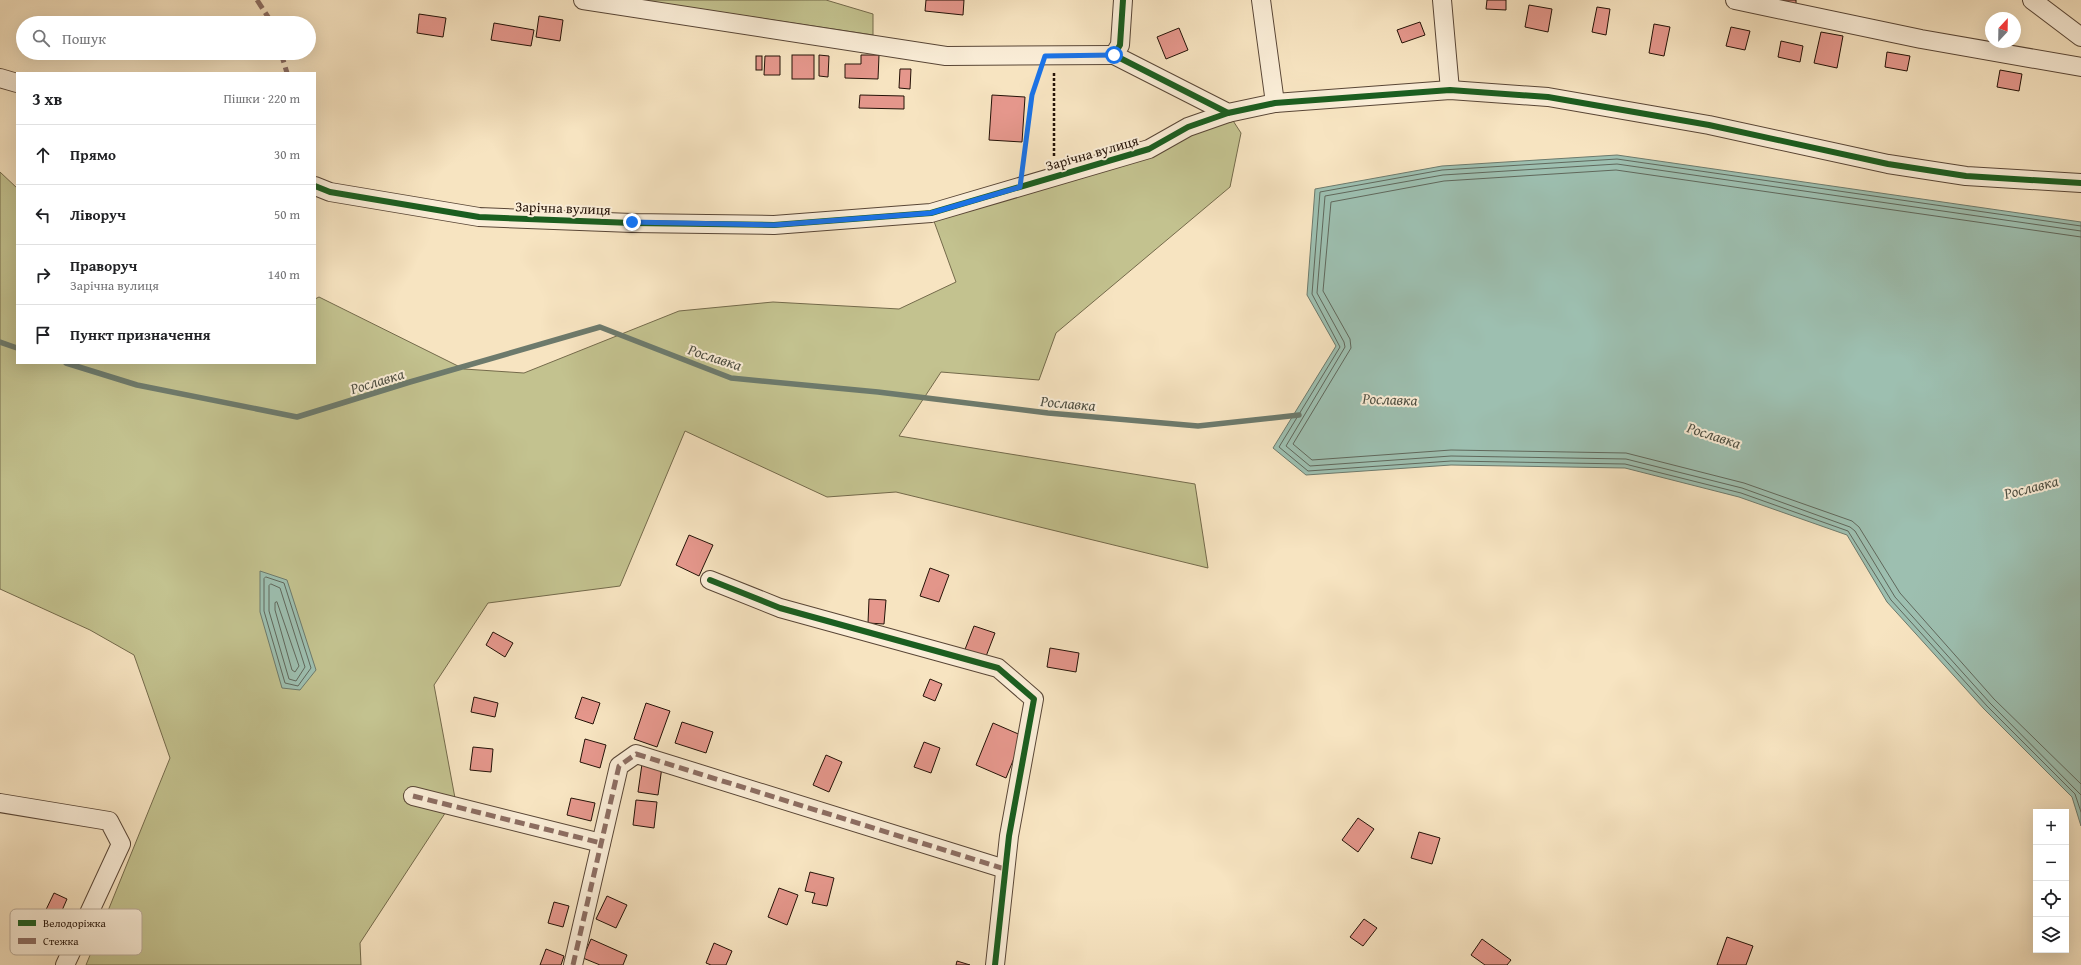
<!DOCTYPE html>
<html lang="uk">
<meta charset="utf-8">
<style>
:root{--surface:#fff;--page:#f2f2f2;--text:#202124;--muted:#757577;--line:#e0e0e0}
body{margin:0;font-family:"Gentium Book Plus",serif;background:var(--page);color:var(--text)}
.controls{position:absolute;right:12px;bottom:12px;display:grid;overflow:hidden;border-radius:0px;box-shadow:0 4px 16px #0002}
.controls button{width:36px;height:36px;display:grid;place-items:center;padding:0;border:0;border-bottom:1px solid var(--line);background:var(--surface);color:var(--text);font:20px sans-serif}
.compass{position:absolute;left:1985px;top:12px;width:36px;height:36px;border-radius:50%;background:var(--surface);box-shadow:0 4px 16px #0002;rotate:22deg}
.stop{position:absolute;width:12px;height:12px;margin:-9px;border:3px solid #1a73e8;border-radius:50%;background:#fff}
.stop.end{background:#1a73e8;border-color:#fff;box-shadow:0 1px 4px #0008}
.list{margin:0;padding:0;list-style:none}
h2{display:flex;justify-content:space-between;align-items:center;height:52px;margin:0;padding:0 16px;font-size:17px}
h2 small{font-size:13px;font-weight:400;color:var(--muted)}
.list li{display:grid;grid-template-columns:26px 1fr auto;gap:12px;align-items:center;box-sizing:border-box;height:60px;padding:0 16px;border-top:1px solid var(--line)}
.list b{display:block;font-size:15px;white-space:nowrap}
.list p{margin:0;font-size:13px;white-space:nowrap;color:var(--muted)}
.list em{font-size:13px;font-style:normal;color:var(--muted)}
.icon{flex:none;width:22px;height:22px;fill:none;stroke:currentColor;stroke-width:2;stroke-linecap:round;stroke-linejoin:round}
.map{position:relative;flex:none;width:2081px;height:965px;overflow:hidden}
.search{position:absolute;background:var(--surface);box-shadow:0 4px 16px #0002;left:16px;top:16px;width:300px;height:44px;display:flex;align-items:center;gap:10px;box-sizing:border-box;padding:0 14px;border-radius:22px;color:var(--muted);font-size:15px}
.panel{position:absolute;background:var(--surface);box-shadow:0 4px 16px #0002;left:16px;top:72px;width:300px;height:292px;border-radius:0px}
.map>svg:first-child{display:block}
.green{fill:#c3c28f;stroke:#746a4b}
.water{fill:#9dbfb0;stroke:#6d7a6c}
.lines{fill:none;stroke-linecap:round;stroke-linejoin:round}
.shore{stroke:#60685c;stroke-width:1}
.stream{stroke:#6d7a6c;stroke-width:5.5}
.building{fill:#e5978c;stroke:#241207}
.street-casing{stroke:#594636;stroke-width:20}
.path{stroke:#241207;stroke-width:2.5;stroke-dasharray:3 2;stroke-linecap:butt}
.street{stroke:#faedd7;stroke-width:18}
.quiet{stroke:#8d6e63;stroke-width:5;stroke-dasharray:10 5;stroke-linecap:butt}
.cycleway-casing{stroke:#faedd7;stroke-width:8}
.cycleway{stroke:#1b5e20;stroke-width:6}
.route{stroke:#1a73e8;stroke-width:5}
.labels{text-anchor:middle;dominant-baseline:central;stroke-width:4;stroke-linejoin:round;paint-order:stroke}
.street-label{font-size:14px;fill:#241207;stroke:#faedd7}
.water-label{font-size:15px;font-style:italic;fill:#4e4f42;stroke:#faedd7}
.key{fill:#faedd7;stroke:#baab99;stroke-width:1}
.key-label{font-size:11px;fill:#241207}
</style>
<div class="map">
<svg width="2081" height="965" viewBox="0 0 2081 965">
<rect width="100%" height="100%" fill="#f7e4c1"/>
<filter id="stains"><feTurbulence type="fractalNoise" baseFrequency=".005" numOctaves="4"/><feColorMatrix values="0 0 0 0 .2 0 0 0 0 .09 0 0 0 0 .02 0 0 0 .5 -.17"/></filter>
<radialGradient id="worn" r=".72"><stop offset=".6" stop-color="#630" stop-opacity="0"/><stop offset="1" stop-color="#630" stop-opacity=".3"/></radialGradient>
<g class="green">
<polygon points="639,0 826,0 873,14 873,35"/>
<polygon points="1228,113 1241,133 1230,187 1056,333 1039,380 941,372 899,436 1195,484 1208,568 896,492 827,497 685,431 620,586 488,603 434,685 455,798 360,943 361,965 86,965 170,758 134,655 90,630 0,589 0,172 17,188 17,363 315,363 315,299 319,297 464,369 524,373 679,311 773,302 899,309 956,282 931,213"/>
</g>
<g class="water">
<polygon points="1617,155 2081,222 2081,826 2072,797 1984,709 1887,602 1847,535 1739,497 1625,468 1451,465 1306,475 1273,448 1336,346 1307,295 1315,189 1442,166"/>
<polygon points="260,571 287,580 316,670 300,690 282,688 260,612"/>
</g>
<g class="lines">
<g class="shore">
<polyline points="2081,226 1617,159 1442,170 1320,192 1312,294 1340,347 1279,447 1308,471 1451,461 1625,464 1741,493 1848,531 1891,600 1987,706 2075,794 2081,812"/>
<polyline points="2081,231 1617,164 1443,175 1325,196 1317,293 1344,342 1345,347 1286,446 1310,466 1451,456 1626,459 1742,488 1850,527 1855,531 1895,597 1990,703 2081,795"/>
<polyline points="2081,237 1616,170 1444,181 1331,202 1323,291 1350,339 1351,348 1293,444 1312,460 1451,450 1626,453 1744,483 1852,521 1859,527 1900,593 1994,699 2081,784"/>
<polygon points="266,577 284,583 311,668 298,686 285,683 264,611 264,579"/>
<polygon points="271,584 280,588 305,667 296,681 289,679 269,611 269,586"/>
<polygon points="277,602 299,666 295,672 292,670 275,610 275,603"/>
</g>
<g class="stream">
<polyline points="0,342 17,348"/>
<polyline points="66,363 137,385 297,417 410,382 600,327 731,378 878,392 1048,413 1198,426 1299,415"/>
</g>
</g>
<g class="building">
<polygon points="926,0 964,0 963,15 925,11"/>
<polygon points="1487,0 1506,0 1506,10 1486,9"/>
<polygon points="1769,0 1796,0 1796,5"/>
<polygon points="1529,5 1552,9 1548,32 1525,27"/>
<polygon points="1597,7 1610,9 1606,35 1592,32"/>
<polygon points="419,14 446,18 443,37 417,33"/>
<polygon points="539,16 563,20 560,41 536,37"/>
<polygon points="1420,22 1425,35 1402,43 1397,30"/>
<polygon points="494,23 534,30 531,46 491,40"/>
<polygon points="1654,24 1670,27 1664,56 1649,53"/>
<polygon points="1731,27 1750,31 1745,50 1726,46"/>
<polygon points="1179,28 1188,50 1166,59 1157,37"/>
<polygon points="1821,32 1843,36 1837,68 1814,63"/>
<polygon points="1781,41 1803,46 1800,62 1778,57"/>
<polygon points="1887,52 1910,56 1907,71 1885,67"/>
<rect x="792" y="55" width="22" height="24"/>
<polygon points="819,55 829,56 828,77 819,76"/>
<polygon points="861,55 879,55 878,79 845,78 845,64 861,64"/>
<rect x="756" y="56" width="6" height="14"/>
<polygon points="765,56 780,56 780,75 764,75"/>
<polygon points="900,69 911,69 910,89 899,88"/>
<polygon points="2000,70 2022,74 2019,91 1997,87"/>
<polygon points="860,95 904,96 904,109 859,108"/>
<polygon points="992,95 1025,97 1022,142 989,140"/>
<polygon points="689,535 713,545 699,576 676,565"/>
<polygon points="930,568 949,575 939,602 920,596"/>
<polygon points="869,599 886,600 884,624 868,623"/>
<polygon points="974,626 995,633 985,659 964,652"/>
<polygon points="493,632 513,643 505,657 486,645"/>
<polygon points="1050,648 1079,653 1076,672 1047,667"/>
<polygon points="930,679 942,684 935,701 923,696"/>
<polygon points="474,697 498,703 495,717 471,712"/>
<polygon points="582,697 600,703 593,724 575,718"/>
<polygon points="646,703 670,711 657,747 634,739"/>
<polygon points="682,722 713,732 706,753 675,743"/>
<polygon points="993,723 1023,736 1006,778 976,765"/>
<polygon points="585,739 606,745 600,768 580,762"/>
<polygon points="924,742 940,748 931,773 914,767"/>
<polygon points="473,747 493,749 491,772 470,770"/>
<polygon points="826,755 842,762 829,792 813,785"/>
<polygon points="642,764 662,767 658,795 638,792"/>
<polygon points="571,798 595,803 591,821 567,815"/>
<polygon points="636,800 657,802 654,828 633,825"/>
<polygon points="1358,818 1374,829 1358,852 1342,840"/>
<polygon points="1419,832 1440,838 1432,864 1411,858"/>
<polygon points="810,872 834,878 827,906 812,903 815,893 805,891"/>
<polygon points="779,888 798,895 787,925 768,917"/>
<polygon points="54,893 67,899 57,922 43,916"/>
<polygon points="607,896 627,905 616,928 596,919"/>
<polygon points="554,902 569,906 563,927 548,923"/>
<polygon points="1364,919 1377,928 1363,946 1350,937"/>
<polygon points="1727,937 1753,946 1746,965 1717,965"/>
<polygon points="591,939 627,955 623,965 600,965 583,958"/>
<polygon points="1482,939 1511,960 1507,965 1485,965 1471,955"/>
<polygon points="714,943 732,951 726,965 711,965 706,963"/>
<polygon points="546,949 564,956 561,965 540,965"/>
<polygon points="957,961 970,965 956,965"/>
</g>
<g class="lines">
<defs>
<g id="street">
<polyline points="583,0 946,56 1114,55"/>
<polyline points="1123,0 1120,45 1114,55 1228,113 1275,103 1450,90 1548,97 1709,125 1888,164 1966,176 2081,183"/>
<polyline points="1261,0 1275,103"/>
<polyline points="1442,0 1450,90"/>
<polyline points="1735,0 1921,39 2081,67"/>
<polyline points="2032,0 2081,37"/>
<polyline points="0,78 17,83"/>
<polyline points="315,186 330,192 479,217 632,223 774,225 931,213 1149,149 1188,127 1228,113"/>
<polyline points="710,580 780,608 998,668 1034,699 1009,836 995,965"/>
<polyline points="413,796 601,843"/>
<polyline points="0,803 109,821 121,844 65,965"/>
<polyline points="573,965 619,766 636,754 1005,869"/>
</g>
</defs>
<use href="#street" class="street-casing"/>
<g class="path">
<polyline points="1054,73 1054,158"/>
<polyline points="1023,167 1032,95 1039,74"/>
</g>
<use href="#street" class="street"/>
<g class="quiet">
<polyline points="257,0 272,23"/>
<polyline points="281,53 287,73"/>
<polyline points="413,796 601,843"/>
<polyline points="573,965 619,766 636,754 1005,869"/>
</g>
<defs>
<g id="cycleway">
<polyline points="1123,0 1120,45 1114,55 1228,113 1275,103 1450,90 1548,97 1709,125 1888,164 1966,176 2081,183"/>
<polyline points="315,186 330,192 479,217 632,223 774,225 931,213 1149,149 1188,127 1228,113"/>
<polyline points="710,580 780,608 998,668 1034,699 1009,836 995,965"/>
</g>
</defs>
<use href="#cycleway" class="cycleway-casing"/>
<use href="#cycleway" class="cycleway"/>
</g>
<g class="lines">
<polyline class="route" points="632,222 774,225 931,213 1020,187 1032,95 1045,56 1114,55"/>
</g>
<g class="labels">
<g class="street-label">
<text transform="translate(1092 153) rotate(-16)">Зарічна вулиця</text>
<text transform="translate(563 208) rotate(2)">Зарічна вулиця</text>
</g>
<g class="water-label">
<text transform="translate(715 357) rotate(18)">Рославка</text>
<text transform="translate(377 381) rotate(-17)">Рославка</text>
<text transform="translate(1390 399) rotate(2)">Рославка</text>
<text transform="translate(1068 403) rotate(5)">Рославка</text>
<text transform="translate(1714 435) rotate(18)">Рославка</text>
<text transform="translate(2031 487) rotate(-14)">Рославка</text>
</g>
</g>
<rect x="10" y="909" width="132" height="46" rx="6" class="key"/>
<rect x="18" y="920" width="18" height="6" fill="#1b5e20"/>
<rect x="18" y="938" width="18" height="6" fill="#8d6e63"/>
<g class="key-label">
<text x="43" y="927">Велодоріжка</text>
<text x="43" y="945">Стежка</text>
</g>
<rect width="100%" height="100%" filter="url(#stains)"/>
<rect width="100%" height="100%" fill="url(#worn)"/>
</svg>
<div class="controls">
<button>+</button>
<button>−</button>
<button><svg class="icon" aria-label="locate" viewBox="0 0 24 24"><circle cx="12" cy="12" r="6"/><path d="M12 2v4M12 18v4M2 12h4M18 12h4"/></svg></button>
<button><svg class="icon" aria-label="layers" viewBox="0 0 24 24"><path d="M12 4l9 5-9 5-9-5zM3 14l9 5 9-5"/></svg></button>
</div>
<svg class="compass" viewBox="-18 -18 36 36"><path d="M0-13l5 13h-10z" fill="#e53935"/><path d="M0 13l5-13h-10z" fill="#757577"/></svg>
<div class="stop" style="left:1114px;top:55px"></div>
<div class="stop end" style="left:632px;top:222px"></div>
<div class="search"><svg class="icon" aria-label="search" viewBox="0 0 24 24"><circle cx="10" cy="10" r="6"/><path d="M15 15l6 6"/></svg>Пошук</div>
<section class="panel">
<h2>3 хв<small>Пішки · 220 m</small></h2>
<ul class="list">
<li><svg class="icon" aria-label="ahead" viewBox="0 0 24 24"><path d="M12 20V5M6 11l6-6 6 6"/></svg><div><b>Прямо</b></div><em>30 m</em></li>
<li><svg class="icon" aria-label="left" viewBox="0 0 24 24"><path d="M17 20v-9H6M10 6l-5 5 5 5"/></svg><div><b>Ліворуч</b></div><em>50 m</em></li>
<li><svg class="icon" aria-label="right" viewBox="0 0 24 24"><path d="M7 20v-9h11M14 6l5 5-5 5"/></svg><div><b>Праворуч</b><p>Зарічна вулиця</p></div><em>140 m</em></li>
<li><svg class="icon" aria-label="arrive" viewBox="0 0 24 24"><path d="M6 21V4h12l-3 4 3 4H6"/></svg><div><b>Пункт призначення</b></div></li>
</ul>
</section>
</div>
